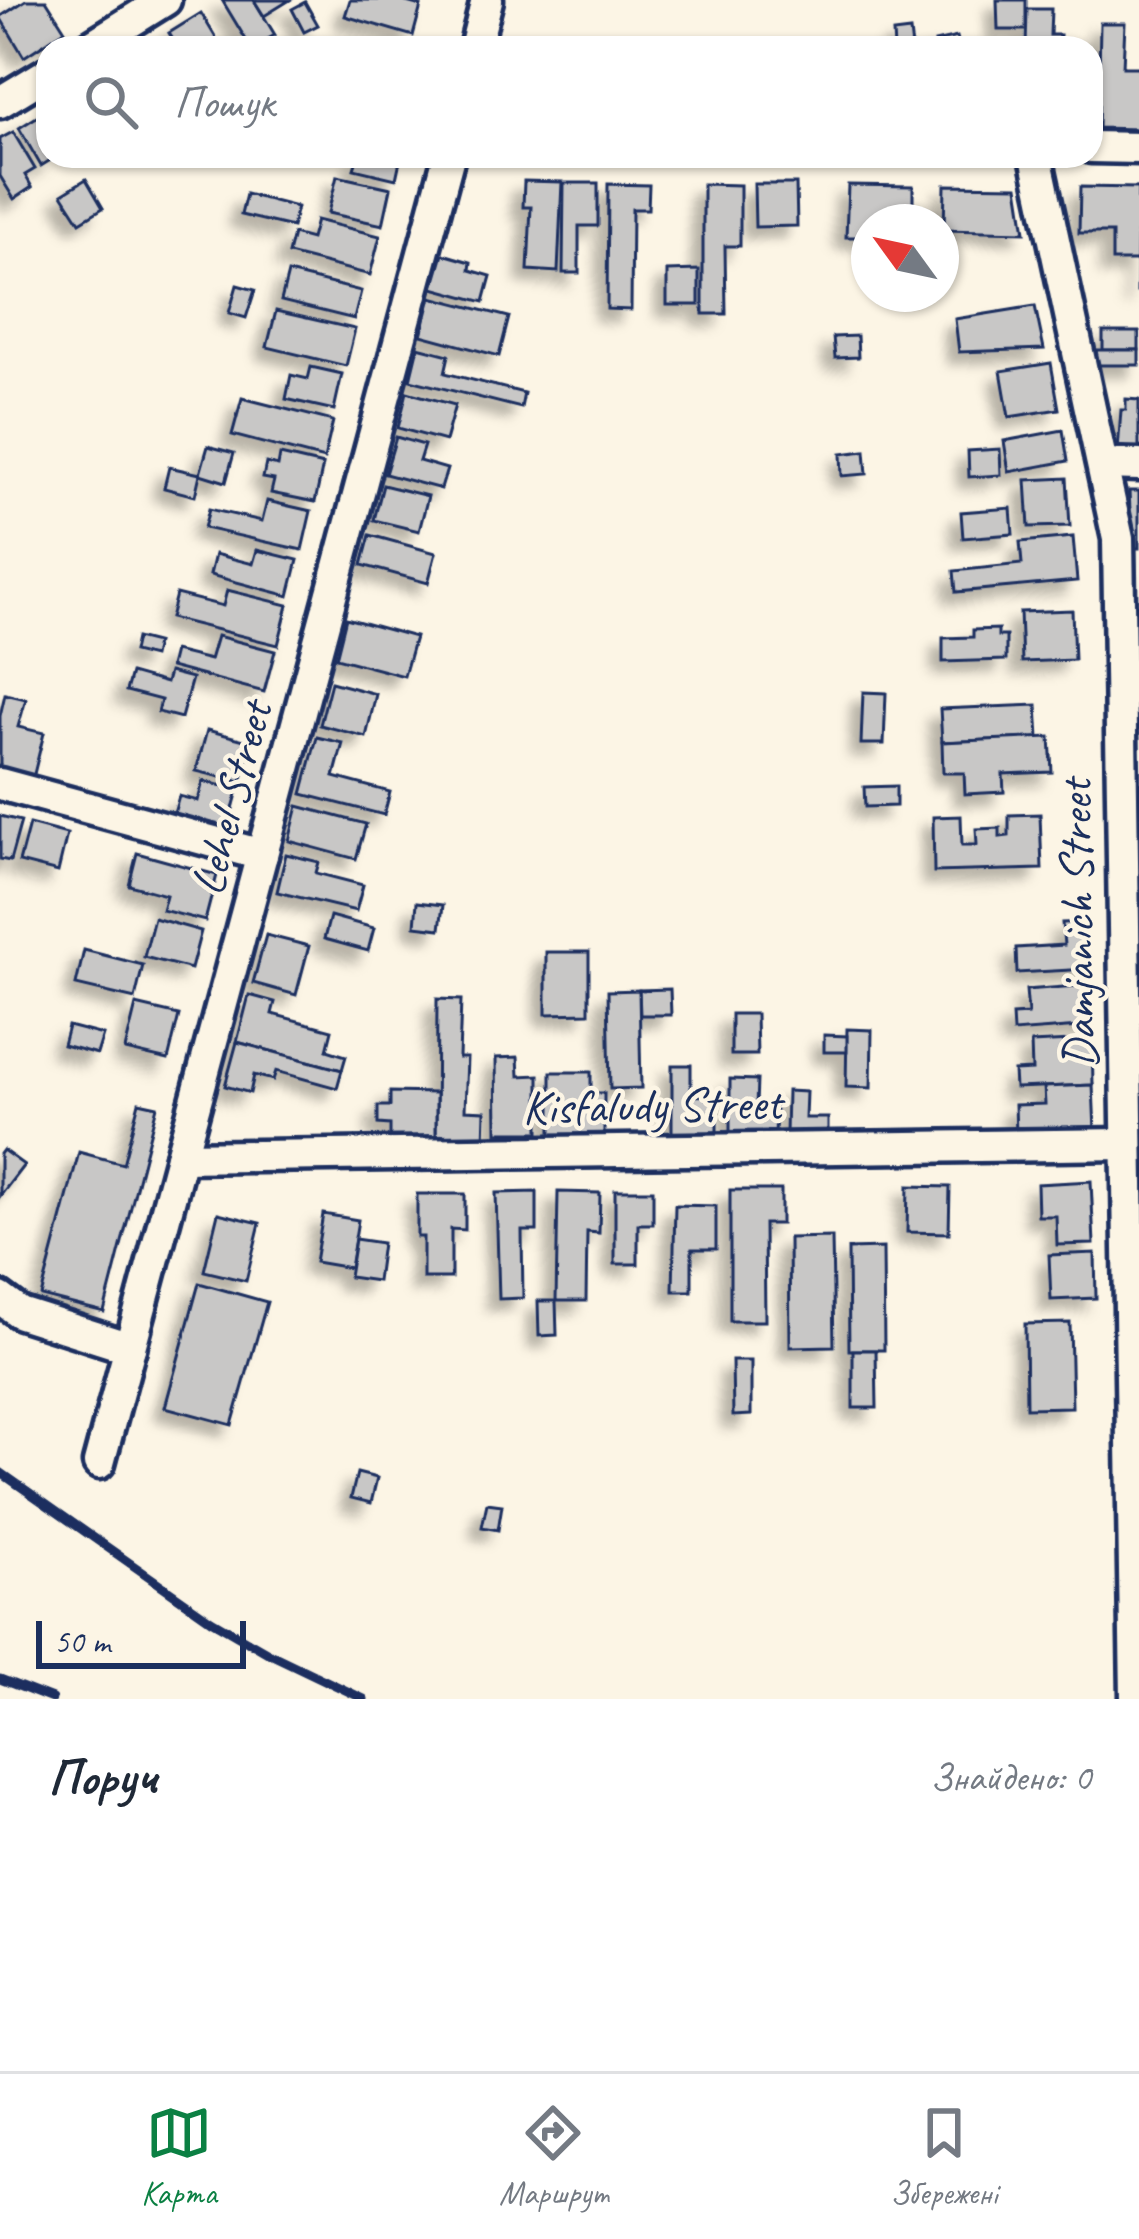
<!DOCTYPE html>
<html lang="uk">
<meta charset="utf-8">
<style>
:root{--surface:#fff;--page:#f6f6f7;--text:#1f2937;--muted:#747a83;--line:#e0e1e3;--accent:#0b8043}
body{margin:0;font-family:Caveat,sans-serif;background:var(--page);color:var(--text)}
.compass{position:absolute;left:851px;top:204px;width:108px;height:108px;border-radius:50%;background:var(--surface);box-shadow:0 3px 9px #0004;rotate:303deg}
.scale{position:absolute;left:36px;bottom:30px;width:210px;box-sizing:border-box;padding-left:12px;border:6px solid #1b2f5e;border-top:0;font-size:33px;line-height:42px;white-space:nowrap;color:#1b2f5e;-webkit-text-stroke:9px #fcf5e5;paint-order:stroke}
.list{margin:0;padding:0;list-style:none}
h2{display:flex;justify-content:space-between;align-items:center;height:156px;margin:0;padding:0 48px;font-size:51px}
h2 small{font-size:39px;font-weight:400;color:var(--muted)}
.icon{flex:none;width:66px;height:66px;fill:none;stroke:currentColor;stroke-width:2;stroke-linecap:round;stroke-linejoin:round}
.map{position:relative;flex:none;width:1139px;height:1699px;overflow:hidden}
.search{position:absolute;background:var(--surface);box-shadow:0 3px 9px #0004;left:36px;right:36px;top:36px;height:132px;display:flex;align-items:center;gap:30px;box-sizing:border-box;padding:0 42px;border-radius:36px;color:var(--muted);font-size:45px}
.sheet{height:372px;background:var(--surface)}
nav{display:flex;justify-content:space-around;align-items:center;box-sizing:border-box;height:168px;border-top:3px solid var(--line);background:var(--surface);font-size:33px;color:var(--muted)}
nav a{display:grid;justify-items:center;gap:6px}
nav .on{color:var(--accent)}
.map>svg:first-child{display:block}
.building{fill:#c8c7c6;stroke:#1b2f5e;stroke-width:3;filter:url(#shadow)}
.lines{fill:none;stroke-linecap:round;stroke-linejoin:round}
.minor-casing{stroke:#1b2f5e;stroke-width:39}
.minor{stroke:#fcf5e5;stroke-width:30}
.rail{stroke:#1b2f5e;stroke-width:9}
.labels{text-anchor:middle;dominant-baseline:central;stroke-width:9;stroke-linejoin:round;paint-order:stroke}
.street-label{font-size:48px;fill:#1b2f5e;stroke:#fcf5e5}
</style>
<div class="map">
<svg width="1139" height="1699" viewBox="0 0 1139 1699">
<defs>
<filter id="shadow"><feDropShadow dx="-11" dy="11" stdDeviation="6" flood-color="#0004"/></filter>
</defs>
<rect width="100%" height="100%" fill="#fcf5e5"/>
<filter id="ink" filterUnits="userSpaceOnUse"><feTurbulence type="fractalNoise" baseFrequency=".00833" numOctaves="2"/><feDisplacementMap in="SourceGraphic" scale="24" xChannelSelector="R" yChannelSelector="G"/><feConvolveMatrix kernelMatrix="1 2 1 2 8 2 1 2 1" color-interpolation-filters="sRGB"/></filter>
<g filter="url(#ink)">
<g class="building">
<polygon points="26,0 46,0 65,30 24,57 0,17"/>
<polygon points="222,0 254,0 275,35 251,48"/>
<polygon points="254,0 290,0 264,16"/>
<polygon points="350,0 399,0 421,6 413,36 345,16"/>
<polygon points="997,0 1026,0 1026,30 998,30"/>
<polygon points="305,2 318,25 304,32 292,9"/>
<polygon points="1027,9 1051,9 1050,35 1060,35 1059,48 1026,48"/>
<polygon points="201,13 222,48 178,48 169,33"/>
<polygon points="1100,23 1125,23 1123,67 1139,67 1139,129 1098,128"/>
<polygon points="910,31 912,48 894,48 893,33"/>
<polygon points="957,37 960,48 936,48 935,42"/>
<polygon points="48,110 48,156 57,156 41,166 19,128"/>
<polygon points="13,132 35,169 25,175 32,187 14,199 0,176 0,139"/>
<polygon points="358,156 401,156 396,179 354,169"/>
<polygon points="337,176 391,188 383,225 328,213"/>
<polygon points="86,179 103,208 80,222 62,194"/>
<polygon points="524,181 562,182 558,272 528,270 531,207 523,207"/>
<polygon points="564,183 598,183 598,226 579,226 579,273 563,273"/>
<polygon points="608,184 649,185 648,209 632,209 631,310 607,309"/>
<polygon points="703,184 740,185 740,246 725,246 726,314 703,314"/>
<polygon points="754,184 796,184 797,226 755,227"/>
<polygon points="848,185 913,186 913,222 869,222 869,237 846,237"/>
<polygon points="945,185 1018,186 1025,232 944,230"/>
<polygon points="1080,187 1138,188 1137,261 1112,261 1112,233 1079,233"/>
<polygon points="1138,188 1139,188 1139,292 1137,292"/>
<polygon points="246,194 297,207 292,227 241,215"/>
<polygon points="316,220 380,236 370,275 288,254 293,234 311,239"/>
<polygon points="443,254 471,262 470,270 491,276 484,302 433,288"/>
<polygon points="699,270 699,305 667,305 667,271"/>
<polygon points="288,273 361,291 354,319 281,301"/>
<polygon points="237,285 255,290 246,318 229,313"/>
<polygon points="431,297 509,317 499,356 421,335"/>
<polygon points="1035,306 1044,349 959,352 955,319"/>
<polygon points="276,311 355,329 346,366 267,347"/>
<rect x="1103" y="332" width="36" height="18"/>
<polygon points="857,336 858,357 835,358 833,337"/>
<polygon points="418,347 449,355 445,373 524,393 521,408 410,380"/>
<rect x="1096" y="350" width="43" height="15"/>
<polygon points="1051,363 1059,409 1009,417 1001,371"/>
<polygon points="311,367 342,374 334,410 286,399 291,375 308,379"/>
<polygon points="407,392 455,405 445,441 398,428"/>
<polygon points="242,398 333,421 324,459 232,435"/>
<polygon points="1126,399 1139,400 1139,452 1118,451 1121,410 1126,410"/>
<polygon points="1063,430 1068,461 1009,472 1004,441"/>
<polygon points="396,437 424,445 419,461 447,469 441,489 385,474"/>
<polygon points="208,446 234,453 226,482 200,474"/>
<polygon points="1000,449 1001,475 969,477 968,451"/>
<polygon points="865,451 867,474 842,476 841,454"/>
<polygon points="280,455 323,465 315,502 271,493 274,480 263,478 266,463 278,466"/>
<polygon points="169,467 200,474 195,496 164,488"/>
<polygon points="1067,478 1070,526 1029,527 1026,480"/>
<polygon points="383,485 428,496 419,531 374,520"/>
<polygon points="1129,491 1139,491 1139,548 1132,548"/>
<polygon points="267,501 311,511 302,550 204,528 209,509 262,521"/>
<polygon points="1011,508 1013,534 963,538 961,512"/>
<polygon points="370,535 436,553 428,583 362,565"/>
<polygon points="1073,537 1077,581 956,592 954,571 1022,564 1020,542"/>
<polygon points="257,550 298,560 289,596 210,575 215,554 253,564"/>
<polygon points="227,590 288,605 278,645 170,618 176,594 223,606"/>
<polygon points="1072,610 1074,660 1022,662 1020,612"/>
<polygon points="346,618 415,637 404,676 336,658"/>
<polygon points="998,629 998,636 1006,636 1006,660 943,662 943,638 973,637 973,630"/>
<polygon points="217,636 275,651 264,692 170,667 174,651 210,660"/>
<polygon points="136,638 156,643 153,657 133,652"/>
<polygon points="169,672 192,678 181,718 158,712 161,700 126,691 131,673 166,683"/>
<polygon points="331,682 376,694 366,737 320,725"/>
<polygon points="863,692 886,693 884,744 861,744"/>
<polygon points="5,694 26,699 18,727 44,733 33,778 0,770 0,716"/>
<polygon points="1037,705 1039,738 942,742 940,709"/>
<polygon points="207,730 252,742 241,782 196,771"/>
<polygon points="317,737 343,743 334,777 390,792 384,815 302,794"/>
<polygon points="1050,737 1052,772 1003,774 1004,792 965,794 964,773 943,773 942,742"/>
<polygon points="203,781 238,790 227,831 173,817 179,796 198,801"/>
<polygon points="896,786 896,806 865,807 864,787"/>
<polygon points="298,806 366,824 356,859 289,841"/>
<polygon points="1040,814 1042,869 934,872 933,817 961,816 962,845 977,845 976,829 1000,828 1000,837 1009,836 1009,815"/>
<polygon points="0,816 21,821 10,861 0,859"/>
<polygon points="29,824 67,834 58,872 19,862"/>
<polygon points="137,853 217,875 205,921 162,910 166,895 129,885"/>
<polygon points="286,854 319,862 316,873 363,885 356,911 277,892"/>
<polygon points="417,902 443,905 440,929 415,926"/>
<polygon points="330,916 374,928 368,951 324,939"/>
<polygon points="154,918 201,931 191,969 144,957"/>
<polygon points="1086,922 1089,969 1017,973 1016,948 1064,945 1062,923"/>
<polygon points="266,935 309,946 296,995 253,983"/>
<polygon points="84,950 143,965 135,999 76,985"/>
<polygon points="546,952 589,952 589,1013 546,1014"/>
<polygon points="1089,985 1093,1026 1013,1032 1012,1015 1028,1014 1026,990"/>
<polygon points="670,989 671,1015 640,1015 639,990"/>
<polygon points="639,990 641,1088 610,1089 608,991"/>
<polygon points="249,995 275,1002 272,1014 332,1030 327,1050 346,1056 342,1070 237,1042"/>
<polygon points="437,999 461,1000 459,1058 467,1058 465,1110 485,1111 484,1142 436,1140"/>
<polygon points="136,1005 179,1015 168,1060 125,1050"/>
<polygon points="731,1014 756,1014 757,1055 731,1055"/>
<polygon points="68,1026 103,1035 97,1054 63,1045"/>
<polygon points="847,1029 872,1030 871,1088 846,1087"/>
<polygon points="824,1035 847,1036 847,1052 824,1052"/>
<polygon points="1092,1040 1093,1085 1015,1088 1014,1071 1032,1070 1031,1043"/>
<polygon points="237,1042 342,1070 337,1088 276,1071 273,1080 254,1075 250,1093 225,1086"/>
<polygon points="518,1057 519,1076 539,1075 539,1132 497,1132 496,1058"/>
<polygon points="672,1065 691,1065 691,1096 717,1095 717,1136 672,1137"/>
<polygon points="551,1072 591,1072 591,1093 604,1093 604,1140 551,1140"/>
<polygon points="730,1079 757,1080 756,1106 776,1107 775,1136 730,1135"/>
<polygon points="1093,1085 1095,1132 1016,1135 1015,1105 1045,1104 1044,1087"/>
<polygon points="787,1091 806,1092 805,1118 828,1118 828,1135 786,1135"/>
<polygon points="390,1092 436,1093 436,1140 390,1140 390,1125 378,1124 378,1106 390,1106"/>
<polygon points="139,1102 157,1106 104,1312 41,1296 79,1152 123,1164"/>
<polygon points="3,1150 24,1165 0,1196 0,1154"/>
<polygon points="1091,1181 1094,1244 1057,1245 1056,1216 1038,1216 1037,1184"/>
<polygon points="908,1186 950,1187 949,1233 907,1232"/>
<polygon points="615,1190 653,1190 653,1224 638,1224 638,1264 615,1264"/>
<polygon points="730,1190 781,1190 781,1224 764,1224 765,1321 730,1321"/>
<polygon points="537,1192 537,1231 522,1231 523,1298 499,1299 496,1193"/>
<polygon points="558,1192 600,1193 599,1233 587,1232 586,1301 556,1301"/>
<polygon points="417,1194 465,1194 465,1230 451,1229 451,1278 423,1278 423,1237 417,1237"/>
<polygon points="675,1205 716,1206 716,1249 692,1249 692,1291 673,1291"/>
<polygon points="218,1213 260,1223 246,1281 204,1271"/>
<polygon points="323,1214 358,1220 350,1268 315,1262"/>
<polygon points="832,1237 834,1346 790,1347 789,1238"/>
<polygon points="355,1239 382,1243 377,1281 349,1277"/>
<polygon points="883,1248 884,1350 849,1350 848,1249"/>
<polygon points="1095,1253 1096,1298 1051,1300 1049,1255"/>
<polygon points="199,1283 267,1302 232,1425 165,1407"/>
<polygon points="538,1301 556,1301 557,1335 539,1336"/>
<polygon points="1070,1323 1072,1407 1026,1408 1025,1324"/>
<polygon points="853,1350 876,1350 877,1408 853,1408"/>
<polygon points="732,1361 751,1361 751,1415 733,1416"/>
<polygon points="357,1473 377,1478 371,1503 351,1498"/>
<polygon points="487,1503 502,1505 498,1530 482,1527"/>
</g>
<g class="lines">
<defs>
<g id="minor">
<polyline points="88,48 165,0"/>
<polyline points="475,48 487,0"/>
<polyline points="0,102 48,73"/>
<polyline points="1091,147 1139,148"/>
<polyline points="1036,156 1118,539 1136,1699"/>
<polyline points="1104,464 1139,465"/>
<polyline points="0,784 262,855"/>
<polyline points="181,1157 1125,1144"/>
<polyline points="0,1298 20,1313 130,1348"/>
<polyline points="99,1463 449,156"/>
</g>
</defs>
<use href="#minor" class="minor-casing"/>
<use href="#minor" class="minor"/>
<g class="rail">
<polyline points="0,1472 211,1620 268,1653 364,1699"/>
<polyline points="0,1679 52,1699"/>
</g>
</g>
</g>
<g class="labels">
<g class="street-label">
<text transform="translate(231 798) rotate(-75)">Lehel Street</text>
<text transform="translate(1077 924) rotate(-91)">Damjanich Street</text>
<text transform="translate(652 1105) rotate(-1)">Kisfaludy Street</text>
</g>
</g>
</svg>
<svg class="compass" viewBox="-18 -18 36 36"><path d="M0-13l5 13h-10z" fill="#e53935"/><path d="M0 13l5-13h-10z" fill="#747a83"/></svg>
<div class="scale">50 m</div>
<div class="search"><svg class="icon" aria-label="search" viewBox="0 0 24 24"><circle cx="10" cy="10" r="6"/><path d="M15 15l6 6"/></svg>Пошук</div>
</div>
<section class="sheet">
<h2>Поруч<small>Знайдено: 0</small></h2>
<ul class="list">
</ul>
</section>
<nav>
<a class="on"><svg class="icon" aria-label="map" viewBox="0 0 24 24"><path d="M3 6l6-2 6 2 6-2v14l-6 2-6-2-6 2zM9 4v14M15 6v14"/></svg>Карта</a>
<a><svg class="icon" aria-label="directions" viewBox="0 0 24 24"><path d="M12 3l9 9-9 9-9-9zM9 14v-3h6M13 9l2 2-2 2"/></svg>Маршрут</a>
<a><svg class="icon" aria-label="saved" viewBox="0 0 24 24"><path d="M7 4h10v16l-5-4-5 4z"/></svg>Збережені</a>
</nav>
